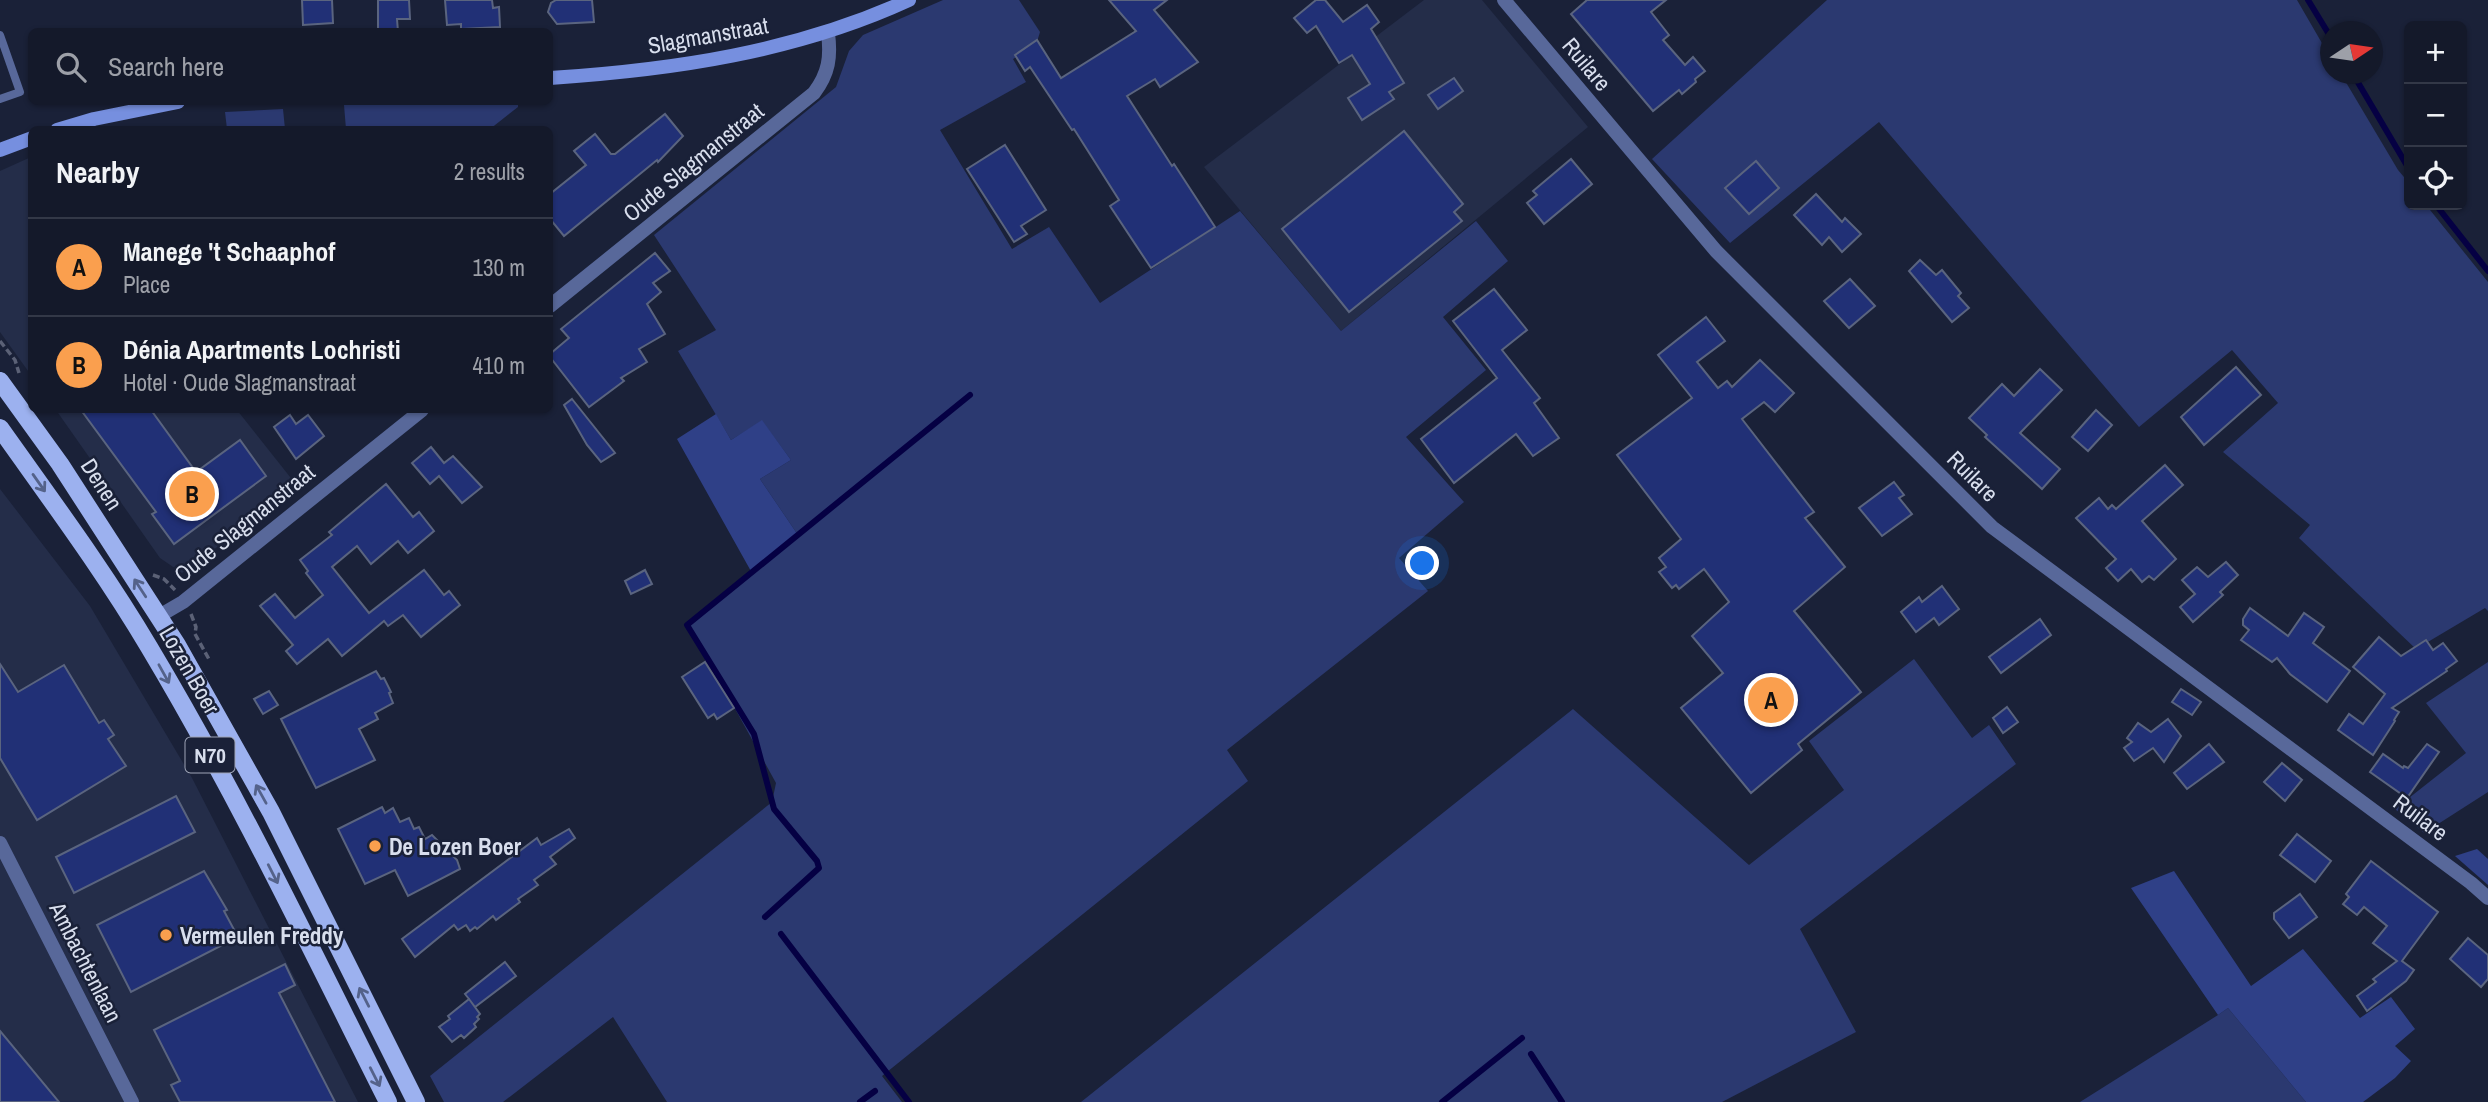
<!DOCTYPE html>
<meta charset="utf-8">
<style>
:root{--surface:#14192a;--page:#212636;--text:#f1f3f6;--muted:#9da0a8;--line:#333847;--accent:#fa9f4e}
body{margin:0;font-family:"Archivo Narrow",sans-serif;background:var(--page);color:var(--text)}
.controls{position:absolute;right:21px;top:21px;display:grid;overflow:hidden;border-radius:10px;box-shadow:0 2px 5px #0004}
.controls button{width:63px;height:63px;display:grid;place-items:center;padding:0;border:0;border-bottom:2px solid var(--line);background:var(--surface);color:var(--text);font:35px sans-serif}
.compass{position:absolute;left:2320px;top:21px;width:63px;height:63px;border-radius:50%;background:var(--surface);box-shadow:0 2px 5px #0004;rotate:77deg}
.you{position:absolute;left:1423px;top:564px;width:24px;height:24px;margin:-18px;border:5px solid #fff;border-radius:50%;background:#1a73e8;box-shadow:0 0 0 10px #1a73e833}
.badge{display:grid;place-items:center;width:46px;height:46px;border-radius:50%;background:var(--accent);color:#111;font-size:23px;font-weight:700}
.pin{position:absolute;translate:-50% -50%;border:4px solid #fff;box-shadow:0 2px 7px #0006}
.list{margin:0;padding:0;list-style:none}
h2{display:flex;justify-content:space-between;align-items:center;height:91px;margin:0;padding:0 28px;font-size:30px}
h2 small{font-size:23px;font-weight:400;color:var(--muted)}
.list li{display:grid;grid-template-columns:46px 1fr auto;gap:21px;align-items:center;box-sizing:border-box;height:98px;padding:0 28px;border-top:2px solid var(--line)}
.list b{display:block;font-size:26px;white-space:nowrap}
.list p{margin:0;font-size:23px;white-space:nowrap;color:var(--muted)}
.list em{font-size:23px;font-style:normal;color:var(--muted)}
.icon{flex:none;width:38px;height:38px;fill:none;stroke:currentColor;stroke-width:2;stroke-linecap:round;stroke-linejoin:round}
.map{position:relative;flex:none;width:2488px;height:1102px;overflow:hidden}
.search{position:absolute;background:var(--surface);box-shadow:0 2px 5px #0004;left:28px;top:28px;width:525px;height:77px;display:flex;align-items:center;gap:18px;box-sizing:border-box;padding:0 24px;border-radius:10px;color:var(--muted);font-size:26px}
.panel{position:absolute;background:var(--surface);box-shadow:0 2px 5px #0004;left:28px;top:126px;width:525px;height:287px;border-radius:10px}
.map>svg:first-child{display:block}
.built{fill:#242d49}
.green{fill:#2b3970}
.forest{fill:#2f4087}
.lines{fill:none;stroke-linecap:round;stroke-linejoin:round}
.stream{stroke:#050043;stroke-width:6}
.building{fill:#213076;stroke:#5a647f;stroke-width:2}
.path{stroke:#5b6176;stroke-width:3.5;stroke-dasharray:7 3.5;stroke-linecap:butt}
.lane{stroke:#58689a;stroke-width:8}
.street{stroke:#58689a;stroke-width:14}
.secondary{stroke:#768fdf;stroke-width:14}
.primary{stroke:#9cb1ef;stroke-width:18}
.oneway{stroke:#54628a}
.poi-dot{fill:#fa9f4e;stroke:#1a2138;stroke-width:2.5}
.labels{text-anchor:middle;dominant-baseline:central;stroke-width:5;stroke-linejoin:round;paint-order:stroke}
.shield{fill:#1a2138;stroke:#9fa5b7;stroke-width:2}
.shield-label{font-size:21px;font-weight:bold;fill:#d8deed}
.street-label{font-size:23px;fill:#d8deed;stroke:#1a2138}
.poi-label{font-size:23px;font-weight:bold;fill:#d8deed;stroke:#1a2138;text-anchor:start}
</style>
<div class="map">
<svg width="2488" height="1102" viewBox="0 0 2488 1102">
<rect width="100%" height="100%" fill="#1a2138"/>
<g class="built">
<polygon points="1424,0 1482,0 1588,127 1341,331 1204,167"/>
<polygon points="31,157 31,375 0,332 0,171"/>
<polygon points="56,410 237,410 298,487 182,573 160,558"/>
<polygon points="0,489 90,606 192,778 358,1102 0,1102"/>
</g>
<g class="green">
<polygon points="943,0 1019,0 1040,32 1036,45 1013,59 1026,82 940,130 1012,249 1049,227 1100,303 1240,211 1341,331 1476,221 1508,261 1443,317 1486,370 1406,437 1464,502 1399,558 1428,591 1227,750 1248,781 882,1076 902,1102 667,1102 613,1017 503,1102 444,1102 430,1076 772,802 776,783 689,625 798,535 760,479 791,460 762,421 731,440 678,351 716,330 654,235 836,87 849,51 863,35"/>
<polygon points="1827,0 2297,0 2330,57 2330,74 2341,74 2398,170 2409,183 2409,205 2426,205 2488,282 2488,611 2485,608 2416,649 2299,538 2310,525 2223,452 2278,403 2232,350 2139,427 1879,122 1730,243 1652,159"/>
<polygon points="400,102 518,102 518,107 490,129 346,129 344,105"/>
<polygon points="283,109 285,129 227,129 225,112"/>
<polygon points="1914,659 1972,738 1989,725 2016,764 1800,929 1856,1032 1722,1102 1081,1102 1573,709 1749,865 1844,790 1809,741"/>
<polygon points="2488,662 2488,792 2424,833 2395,809 2466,753 2426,703"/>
<polygon points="2228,1008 2306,1102 2080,1102 2218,1015"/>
</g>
<g class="forest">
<polygon points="716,414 731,440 762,420 791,460 760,479 798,535 752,573 677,439"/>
<polygon points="2477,849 2488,859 2488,885 2455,856"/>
<polygon points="2174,871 2251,986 2303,949 2360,1018 2391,997 2415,1029 2395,1046 2411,1061 2395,1078 2363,1102 2306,1102 2228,1008 2218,1015 2131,888"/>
</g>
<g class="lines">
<g class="stream">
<polyline points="2308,0 2330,36"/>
<polyline points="2353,74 2409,169"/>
<polyline points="2436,205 2488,271"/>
<polyline points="765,917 819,868 817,861 774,809 754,734 687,625 970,395"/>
<polyline points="781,934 909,1102"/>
<polyline points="1531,1054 1562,1102"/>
<polyline points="860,1102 875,1091"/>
<polyline points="1442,1102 1522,1038"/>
</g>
</g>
<g class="building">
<polygon points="302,0 332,0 333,23 303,25"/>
<polygon points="378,0 409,0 410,19 397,19 398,32 378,32"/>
<polygon points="445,0 492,0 493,8 499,7 500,27 461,29 461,24 447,25"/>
<polygon points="556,0 592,0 594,22 557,24 548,12 551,3"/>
<polygon points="1109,0 1167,0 1154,10 1198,62 1160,87 1155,79 1127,96 1172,166 1174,164 1215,227 1151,268 1110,206 1119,200 1074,129 1072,130 1030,67 1025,71 1015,55 1037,40 1061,78 1136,31"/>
<polygon points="1316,0 1325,0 1343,22 1367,5 1379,22 1371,29 1404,83 1389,92 1394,99 1362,120 1348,98 1370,84 1352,55 1339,63 1316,26 1307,33 1294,18"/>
<polygon points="1587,0 1666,0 1651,12 1669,35 1663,40 1685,65 1693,57 1705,71 1695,79 1696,82 1682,94 1679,90 1653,111 1571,14"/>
<polygon points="1454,78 1463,91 1438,109 1428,95"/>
<polygon points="665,114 683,136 658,162 657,160 564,236 550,219 550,194 586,165 574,151 595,134 611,154 615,154"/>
<polygon points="1404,131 1463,204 1454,212 1462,221 1349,312 1282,229"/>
<polygon points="1005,145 1046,210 1021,226 1027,234 1014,242 967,169"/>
<polygon points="1571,159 1592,184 1544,224 1527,203 1537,195 1533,191"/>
<polygon points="1756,161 1779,188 1749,214 1725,188"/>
<polygon points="1816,194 1842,222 1845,218 1861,234 1842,252 1829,237 1822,245 1794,215"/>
<polygon points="655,253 670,271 653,283 661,292 647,304 665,334 639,349 647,362 621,378 624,381 589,407 550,357 550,354 569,338 561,329"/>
<polygon points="1920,260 1936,275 1942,270 1961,293 1958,296 1969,308 1952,322 1909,271"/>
<polygon points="1850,279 1875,306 1849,328 1824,301"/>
<polygon points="1494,289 1527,330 1502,350 1540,398 1534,403 1559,438 1533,456 1516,434 1454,483 1421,439 1497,378 1453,321"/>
<polygon points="1706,317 1725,341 1697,362 1718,388 1727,381 1732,387 1760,360 1794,393 1775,412 1764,402 1742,419 1814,512 1805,518 1845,567 1794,611 1861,692 1798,744 1802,750 1751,793 1681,708 1723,673 1692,636 1729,602 1704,569 1679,589 1676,585 1672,588 1659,572 1666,567 1659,558 1681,539 1617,455 1692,398 1658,355"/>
<polygon points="2236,367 2261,395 2204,445 2181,417"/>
<polygon points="2040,369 2062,390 2020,433 2060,469 2042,489 1985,437 1987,435 1969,418 2002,384 2014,396"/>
<polygon points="572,399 615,453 601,462 587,445 564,405"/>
<polygon points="81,410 151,410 196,472 240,440 266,476 174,544 152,514 156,512"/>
<polygon points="2096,410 2112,425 2088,451 2072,437"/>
<polygon points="290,415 296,424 308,415 324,436 296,459 274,427"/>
<polygon points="431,447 444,463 453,456 482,487 462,503 439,476 430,484 412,463"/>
<polygon points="2165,465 2183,485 2142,521 2176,559 2154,580 2149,576 2142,582 2131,569 2118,581 2106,568 2116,559 2076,518 2099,498 2108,509 2112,505 2116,509"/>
<polygon points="1894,482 1904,495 1899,498 1912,514 1882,536 1859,508"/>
<polygon points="386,484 413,517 419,512 434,531 408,553 398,541 371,564 357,546 332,567 369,613 424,570 444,595 449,591 460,605 421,637 403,615 388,626 384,621 342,656 328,639 297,664 286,651 293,645 260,606 275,594 295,618 323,595 306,573 308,571 300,560 332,535 329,532"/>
<polygon points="2226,562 2238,575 2220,592 2223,595 2193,622 2180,607 2195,594 2182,580 2197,567 2208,577"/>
<polygon points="645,570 652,584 631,594 625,581"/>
<polygon points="1942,586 1959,609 1939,625 1934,618 1916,632 1901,612 1919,597 1922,602"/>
<polygon points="2250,608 2288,636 2304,613 2324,627 2313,643 2350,671 2327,702 2290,674 2277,658 2272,662 2241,640 2249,630 2243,625 2243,619"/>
<polygon points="2040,619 2051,635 2001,673 1989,657"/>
<polygon points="2379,637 2401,656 2426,640 2433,650 2443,643 2457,661 2446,669 2447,671 2392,708 2399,712 2394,720 2395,721 2373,755 2338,730 2349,714 2363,724 2385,694 2353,667"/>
<polygon points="705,662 734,708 717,719 714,714 708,718 682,677"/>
<polygon points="0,664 18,692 64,665 99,723 104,720 114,735 108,739 126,766 37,820 0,758"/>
<polygon points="376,671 381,679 384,678 391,692 389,693 393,703 375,713 378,719 359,729 375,760 316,788 281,719"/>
<polygon points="2181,689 2201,702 2192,715 2172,702"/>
<polygon points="269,691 278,705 263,714 254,699"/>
<polygon points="2007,707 2018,722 2003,733 1993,718"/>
<polygon points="2168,719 2181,736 2164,762 2153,748 2134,761 2124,748 2132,742 2127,738 2138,723 2151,732"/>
<polygon points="2209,744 2224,762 2187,789 2174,773"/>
<polygon points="2427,744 2439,752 2407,798 2370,772 2383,754 2403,768 2404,766 2408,768"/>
<polygon points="2282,763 2302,780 2285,801 2264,782"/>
<polygon points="176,796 195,832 74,893 56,857"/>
<polygon points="382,807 385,813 393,808 400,822 409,818 414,829 419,827 425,839 432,835 457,860 460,869 408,896 395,870 365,884 338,829"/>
<polygon points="569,829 575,838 550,857 556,864 534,880 538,885 518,899 520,902 496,920 493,916 477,929 475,927 470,931 466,925 458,930 454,925 415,957 402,939 537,838 541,845"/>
<polygon points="2297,834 2331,861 2315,882 2280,855"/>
<polygon points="2371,861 2438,912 2402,961 2414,970 2406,981 2367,1011 2357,996 2376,982 2373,979 2397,961 2373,943 2387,926 2364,907 2357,915 2343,904 2349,897 2346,894"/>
<polygon points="204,871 227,910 224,911 238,937 131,992 97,925"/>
<polygon points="2300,894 2317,917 2289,938 2274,919 2274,913"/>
<polygon points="2468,938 2488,955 2488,979 2481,987 2450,959"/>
<polygon points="505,962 516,976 475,1007 469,999 480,1014 477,1017 479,1019 474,1024 476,1027 464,1038 461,1035 452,1042 439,1027 450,1019 448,1016 469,999 465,994"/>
<polygon points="285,964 295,985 279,993 335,1102 180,1102 171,1085 180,1081 154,1030"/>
<polygon points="0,1031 59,1102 0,1102"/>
</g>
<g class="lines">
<g class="path">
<polyline points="0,341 15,360 19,373"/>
<polyline points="153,575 164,579 175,590"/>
<polyline points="191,614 196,627 195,634 210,661"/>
</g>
<polyline class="lane" points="0,35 20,92 0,99"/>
<g class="street">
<polyline points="1504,0 1716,251 1992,527 2471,883 2488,898"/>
<path d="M550,306L814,93C829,73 831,57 828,33"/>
<polyline points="159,616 183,602 422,410"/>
<polyline points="0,843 132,1102"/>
</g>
<g class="secondary">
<path d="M550,78C673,70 796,52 909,0"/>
<polyline points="57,130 94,119 178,102"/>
<polyline points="0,150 32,138"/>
</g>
<g class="primary">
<polyline points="0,381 60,464 177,645 271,812 416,1102"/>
<path d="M0,428C51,500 104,571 149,647C237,794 311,949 388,1102"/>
</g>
</g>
<defs><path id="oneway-shaft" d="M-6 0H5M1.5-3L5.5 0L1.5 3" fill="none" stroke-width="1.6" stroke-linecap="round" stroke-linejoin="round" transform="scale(1.75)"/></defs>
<g class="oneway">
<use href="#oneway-shaft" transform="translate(39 483) rotate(55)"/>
<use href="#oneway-shaft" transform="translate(140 588) rotate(-123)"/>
<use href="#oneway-shaft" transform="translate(164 674) rotate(61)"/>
<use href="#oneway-shaft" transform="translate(261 794) rotate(-119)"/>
<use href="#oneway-shaft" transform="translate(273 874) rotate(63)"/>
<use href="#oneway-shaft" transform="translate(364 997) rotate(-117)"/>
<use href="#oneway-shaft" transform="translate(375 1077) rotate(63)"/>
</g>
<g class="poi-dot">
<circle cx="375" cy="846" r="7"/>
<circle cx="166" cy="935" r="7"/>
</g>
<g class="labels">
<rect class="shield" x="185.5" y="737.5" width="49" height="35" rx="5"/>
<g class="shield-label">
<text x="210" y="755">N70</text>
</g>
<g class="street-label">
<text transform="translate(708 35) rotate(-10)">Slagmanstraat</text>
<text transform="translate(1587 64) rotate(50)">Ruilare</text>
<text transform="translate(693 162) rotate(-39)">Oude Slagmanstraat</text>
<text transform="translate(1973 476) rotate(45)">Ruilare</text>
<text transform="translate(102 484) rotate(57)">Denen</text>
<text transform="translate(244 523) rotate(-39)">Oude Slagmanstraat</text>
<text transform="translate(190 670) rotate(60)">Lozen Boer</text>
<text transform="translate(2421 817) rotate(37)">Ruilare</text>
<text transform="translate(86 962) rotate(63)">Ambachtenlaan</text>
</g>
<g class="poi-label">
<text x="389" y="846">De Lozen Boer</text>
<text x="180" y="935">Vermeulen Freddy</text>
</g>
</g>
</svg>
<div class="controls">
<button>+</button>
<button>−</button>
<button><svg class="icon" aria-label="locate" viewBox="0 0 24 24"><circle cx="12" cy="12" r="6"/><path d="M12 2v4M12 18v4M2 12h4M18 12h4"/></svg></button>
</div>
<svg class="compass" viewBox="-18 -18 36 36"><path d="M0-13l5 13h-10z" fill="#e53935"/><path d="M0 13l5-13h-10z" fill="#9da0a8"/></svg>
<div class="you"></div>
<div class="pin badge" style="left:1771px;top:700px">A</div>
<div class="pin badge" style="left:192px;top:494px">B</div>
<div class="search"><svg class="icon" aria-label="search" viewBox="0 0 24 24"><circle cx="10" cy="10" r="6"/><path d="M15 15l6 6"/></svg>Search here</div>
<section class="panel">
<h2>Nearby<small>2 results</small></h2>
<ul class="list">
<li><span class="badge">A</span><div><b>Manege 't Schaaphof</b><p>Place</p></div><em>130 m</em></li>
<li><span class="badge">B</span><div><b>Dénia Apartments Lochristi</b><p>Hotel · Oude Slagmanstraat</p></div><em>410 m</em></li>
</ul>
</section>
</div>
